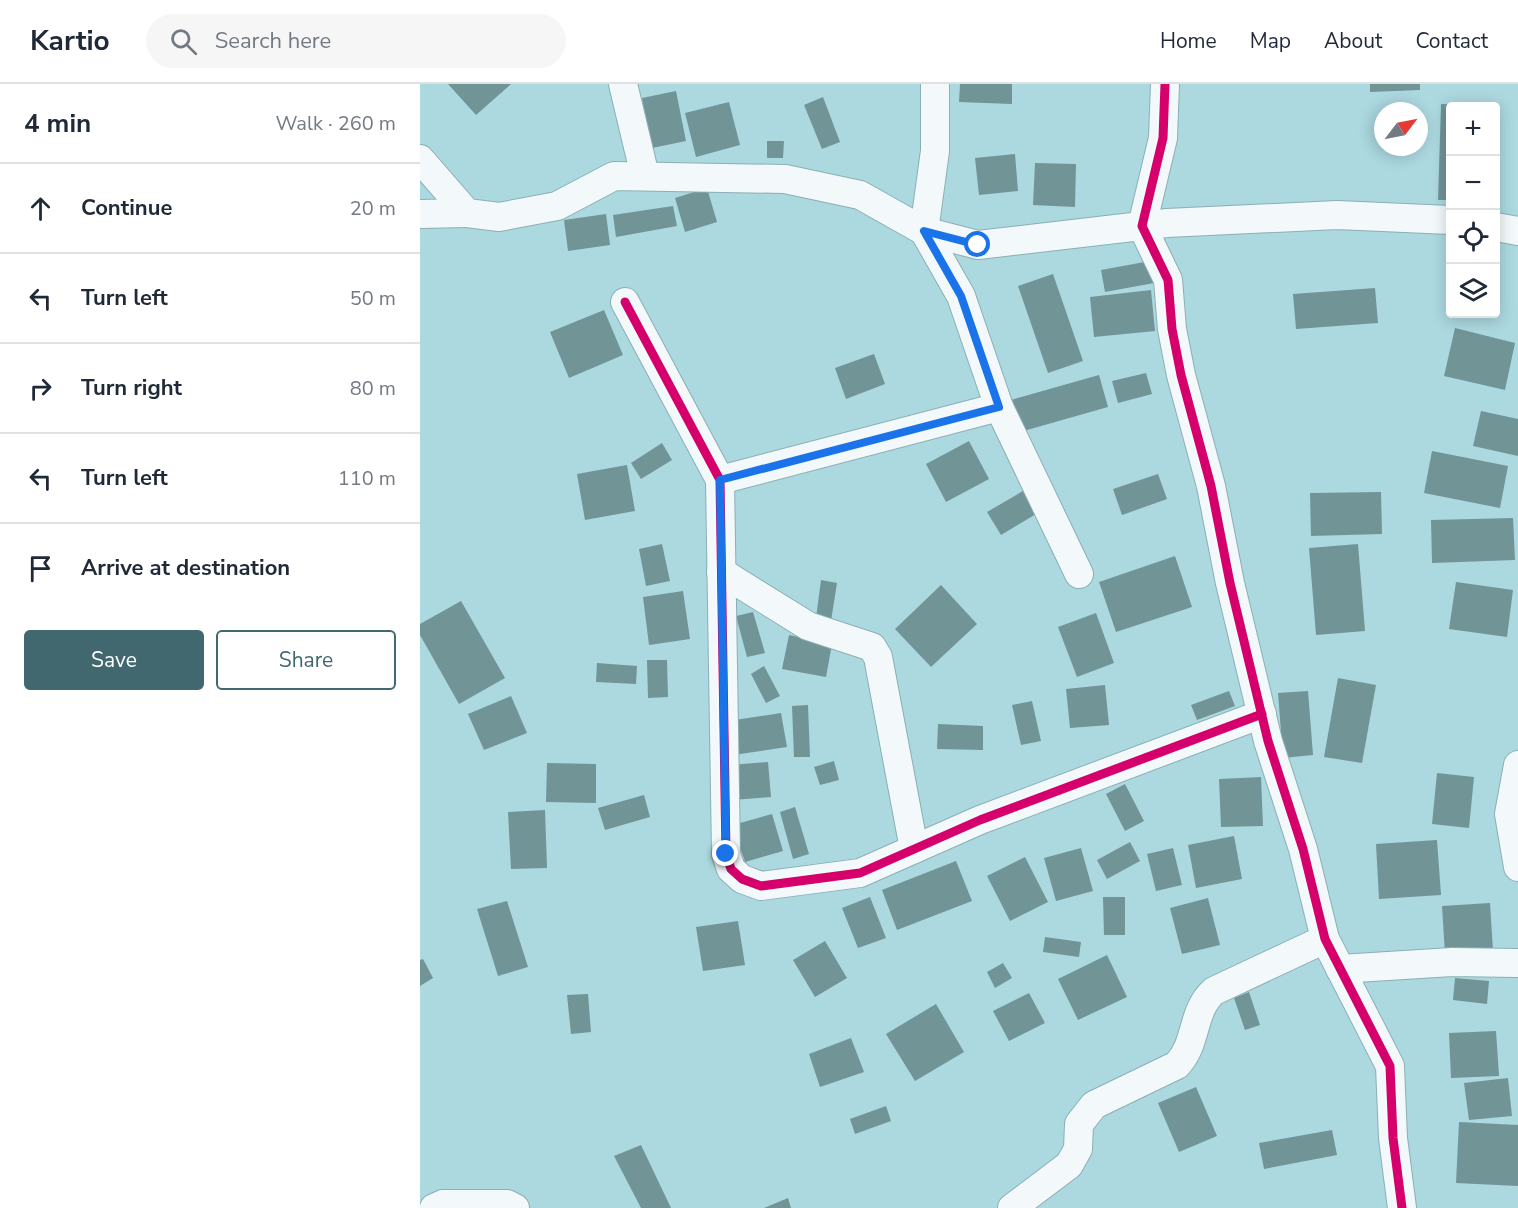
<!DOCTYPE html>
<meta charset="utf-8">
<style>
:root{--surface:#fff;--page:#f6f6f7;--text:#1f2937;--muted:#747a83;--line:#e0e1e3;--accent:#41686f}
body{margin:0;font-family:"Nunito Sans",sans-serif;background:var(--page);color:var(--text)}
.controls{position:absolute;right:18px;top:18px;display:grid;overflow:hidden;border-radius:6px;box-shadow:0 3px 15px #0003}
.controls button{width:54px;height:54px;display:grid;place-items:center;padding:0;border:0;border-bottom:2px solid var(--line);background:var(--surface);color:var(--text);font:30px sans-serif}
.compass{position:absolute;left:954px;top:18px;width:54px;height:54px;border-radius:50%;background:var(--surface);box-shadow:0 3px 15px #0003;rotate:58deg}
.stop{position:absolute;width:18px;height:18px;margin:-14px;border:4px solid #1a73e8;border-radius:50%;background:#fff}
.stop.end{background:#1a73e8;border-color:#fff;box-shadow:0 2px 6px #0008}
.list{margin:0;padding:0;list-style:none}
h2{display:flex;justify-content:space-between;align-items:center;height:78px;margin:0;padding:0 24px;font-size:26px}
h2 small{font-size:20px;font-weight:400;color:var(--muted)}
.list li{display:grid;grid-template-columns:39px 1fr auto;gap:18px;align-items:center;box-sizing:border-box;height:90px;padding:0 24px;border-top:2px solid var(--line)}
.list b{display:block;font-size:22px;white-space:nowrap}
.list em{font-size:20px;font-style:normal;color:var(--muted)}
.actions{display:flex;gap:12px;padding:18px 24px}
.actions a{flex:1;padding:14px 0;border:2px solid var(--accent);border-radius:6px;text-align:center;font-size:21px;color:var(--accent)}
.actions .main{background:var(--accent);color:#fff}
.icon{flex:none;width:33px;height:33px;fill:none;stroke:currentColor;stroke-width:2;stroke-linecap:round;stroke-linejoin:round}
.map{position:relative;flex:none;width:1098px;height:1124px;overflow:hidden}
header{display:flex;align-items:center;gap:36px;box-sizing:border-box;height:84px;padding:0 30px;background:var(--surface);border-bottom:2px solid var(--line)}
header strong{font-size:28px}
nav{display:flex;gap:33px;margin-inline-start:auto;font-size:21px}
.search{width:420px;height:54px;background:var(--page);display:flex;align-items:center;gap:15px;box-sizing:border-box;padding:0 21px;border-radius:33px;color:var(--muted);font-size:22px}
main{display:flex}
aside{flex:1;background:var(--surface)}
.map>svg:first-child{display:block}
.building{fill:#719497}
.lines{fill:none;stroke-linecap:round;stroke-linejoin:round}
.street-casing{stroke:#8bafb5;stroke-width:30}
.street{stroke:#f3f9fa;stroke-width:28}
.cycleway-casing{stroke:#f3fbfc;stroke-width:13}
.cycleway{stroke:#d6006c;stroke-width:9}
.route{stroke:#1a73e8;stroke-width:8}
</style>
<header>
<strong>Kartio</strong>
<div class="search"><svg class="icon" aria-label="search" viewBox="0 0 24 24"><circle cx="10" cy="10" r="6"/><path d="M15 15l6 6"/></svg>Search here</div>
<nav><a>Home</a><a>Map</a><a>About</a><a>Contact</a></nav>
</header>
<main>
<aside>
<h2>4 min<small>Walk · 260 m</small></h2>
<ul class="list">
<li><svg class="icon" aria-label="ahead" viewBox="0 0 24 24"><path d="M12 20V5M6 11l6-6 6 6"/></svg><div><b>Continue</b></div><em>20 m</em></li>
<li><svg class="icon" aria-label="left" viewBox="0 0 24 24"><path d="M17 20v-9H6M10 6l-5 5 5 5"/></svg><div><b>Turn left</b></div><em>50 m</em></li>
<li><svg class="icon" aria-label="right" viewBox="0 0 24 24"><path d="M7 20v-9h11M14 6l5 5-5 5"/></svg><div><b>Turn right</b></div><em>80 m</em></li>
<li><svg class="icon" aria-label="left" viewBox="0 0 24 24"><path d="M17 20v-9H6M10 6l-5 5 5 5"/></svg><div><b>Turn left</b></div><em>110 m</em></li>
<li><svg class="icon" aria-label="arrive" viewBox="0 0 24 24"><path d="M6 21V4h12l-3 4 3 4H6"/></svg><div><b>Arrive at destination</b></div></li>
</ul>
<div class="actions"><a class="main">Save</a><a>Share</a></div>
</aside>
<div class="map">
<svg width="1098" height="1124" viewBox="0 0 1098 1124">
<rect width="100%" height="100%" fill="#acd8e0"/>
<g class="building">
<polygon points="28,0 91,0 56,31"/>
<polygon points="540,0 592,0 592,20 539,18"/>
<polygon points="950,0 1000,0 1000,6 950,8"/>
<polygon points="256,7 266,57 232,64 222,14"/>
<polygon points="403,13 420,58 402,65 384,21"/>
<polygon points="309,18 320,61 276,73 265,29"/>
<polygon points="1021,20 1063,21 1030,22 1030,116 1018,116"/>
<polygon points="347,57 364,57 363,74 347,74"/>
<polygon points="595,70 598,107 559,111 555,74"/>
<polygon points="615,79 656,80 655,123 613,121"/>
<polygon points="287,104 297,138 265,148 255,114"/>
<polygon points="253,122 257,142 196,153 193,131"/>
<polygon points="186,130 190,161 148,167 144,136"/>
<polygon points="730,177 734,199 685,208 681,186"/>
<polygon points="633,190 663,277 628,289 598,202"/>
<polygon points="955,204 958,239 876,245 873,210"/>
<polygon points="731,206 735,247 674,253 670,213"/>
<polygon points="184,226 203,271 149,294 130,248"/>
<polygon points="1035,244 1095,259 1085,306 1024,292"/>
<polygon points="454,270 465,300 426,315 415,284"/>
<polygon points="726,289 732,310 698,319 692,297"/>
<polygon points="679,291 688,323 600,348 591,316"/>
<polygon points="1061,327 1098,335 1098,372 1053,362"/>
<polygon points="549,357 569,395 526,418 506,380"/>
<polygon points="242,359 252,376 221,395 211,379"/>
<polygon points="1012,367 1088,382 1080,424 1004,409"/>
<polygon points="207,381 215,427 165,436 157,390"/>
<polygon points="738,390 747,415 702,431 693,405"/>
<polygon points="603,407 616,430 581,451 567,428"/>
<polygon points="961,408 962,450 891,452 890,409"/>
<polygon points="1093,434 1095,476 1012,479 1011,436"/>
<polygon points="242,460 250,497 226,502 219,465"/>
<polygon points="938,460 945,547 896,551 889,464"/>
<polygon points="755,472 772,523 696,548 679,498"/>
<polygon points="401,496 417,499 411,537 396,534"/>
<polygon points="1036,498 1093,506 1087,553 1029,545"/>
<polygon points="521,501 557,540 511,583 475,545"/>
<polygon points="263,507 270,555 229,561 223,513"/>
<polygon points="41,517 85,594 39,620 0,551 0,540"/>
<polygon points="333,528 345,569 327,573 316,532"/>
<polygon points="676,529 694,579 657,593 638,543"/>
<polygon points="369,551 412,560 406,593 362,585"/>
<polygon points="227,576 247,576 248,613 228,614"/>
<polygon points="177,579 217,582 216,600 176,598"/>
<polygon points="344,582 360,612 346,619 331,590"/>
<polygon points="918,594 956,601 942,679 904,673"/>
<polygon points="685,601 689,641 650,644 646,605"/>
<polygon points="809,607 815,622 777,636 771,621"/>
<polygon points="888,607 893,671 863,674 858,609"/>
<polygon points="91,612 107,649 64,666 48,630"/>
<polygon points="612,617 621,657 601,661 592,621"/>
<polygon points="388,621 390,673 374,673 372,622"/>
<polygon points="361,629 367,663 307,672 302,638"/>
<polygon points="518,640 563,642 563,666 517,665"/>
<polygon points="414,677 419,696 400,701 394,683"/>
<polygon points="348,678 351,713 313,716 310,681"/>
<polygon points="127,679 176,680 176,719 126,718"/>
<polygon points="1017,689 1054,693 1049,744 1012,740"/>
<polygon points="841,693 843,742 801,743 799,695"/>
<polygon points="705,700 724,737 705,747 686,710"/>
<polygon points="224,711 230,733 185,746 178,724"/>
<polygon points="375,723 389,770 373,775 360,728"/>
<polygon points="125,726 127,784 91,785 88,728"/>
<polygon points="352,730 363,767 325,778 313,741"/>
<polygon points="814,752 822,795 776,804 768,761"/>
<polygon points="1017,756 1021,811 959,815 956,760"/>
<polygon points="710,758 720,777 687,795 677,776"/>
<polygon points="661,764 673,807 636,817 624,774"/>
<polygon points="753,764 762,801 736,807 727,770"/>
<polygon points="605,773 628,818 590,837 567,792"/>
<polygon points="536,777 552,817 477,846 462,806"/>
<polygon points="450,813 466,854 438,864 422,824"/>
<polygon points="683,813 705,813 705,851 684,851"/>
<polygon points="788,814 800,861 762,870 750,824"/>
<polygon points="87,817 108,883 78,892 57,825"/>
<polygon points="1070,819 1073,867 1025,870 1022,822"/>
<polygon points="318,837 325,881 283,887 276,843"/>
<polygon points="625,853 661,858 659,873 623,868"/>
<polygon points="405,857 427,894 395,913 373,876"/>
<polygon points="687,871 707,913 658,936 638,895"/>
<polygon points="3,875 13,894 0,902 0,876"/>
<polygon points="583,879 592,894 575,904 567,888"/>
<polygon points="1035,894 1069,897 1067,920 1033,916"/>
<polygon points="829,908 840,941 825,946 814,914"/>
<polygon points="609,909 625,939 589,957 573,927"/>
<polygon points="168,910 171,948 151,950 147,911"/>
<polygon points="516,920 544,968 495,997 466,950"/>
<polygon points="1076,947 1079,992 1031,994 1029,949"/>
<polygon points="431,954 444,988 400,1003 389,970"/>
<polygon points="1088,994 1092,1032 1049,1036 1044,999"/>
<polygon points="776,1003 797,1052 759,1068 738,1019"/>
<polygon points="466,1022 471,1037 435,1050 430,1035"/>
<polygon points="1039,1038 1098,1041 1098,1102 1036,1099"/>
<polygon points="912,1046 917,1071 844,1085 839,1059"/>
<polygon points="221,1061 251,1124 221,1124 194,1072"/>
<polygon points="368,1114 371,1124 344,1124"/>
</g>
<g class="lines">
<defs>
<g id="street">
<polyline points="203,0 225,92"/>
<polyline points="515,0 515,67 504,147 541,212 579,323 659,490"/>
<polyline points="745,0 743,54 722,142 748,196 752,245 761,291 791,402 810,499 848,657 883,765 905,855 970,982 973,1054 982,1124"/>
<polyline points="0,75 47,129 79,133 137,122 194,92 365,95 440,111 504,147 558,161 747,139 917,131 1030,136"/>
<polyline points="0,130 47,129"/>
<polyline points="1076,143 1098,147"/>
<polyline points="205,218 300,396 306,770 311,785 322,795 341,802 440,789 560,736 842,630"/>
<polyline points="300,396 579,323"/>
<polyline points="301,488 388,542 452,563 458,573 494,765"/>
<polyline points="1098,681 1089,730 1098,783"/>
<polyline points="920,885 1032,878 1098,879"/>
<polyline points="14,1124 23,1120 87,1120 95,1124"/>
<path d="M592,1124L649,1081L658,1065L659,1040L674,1021L757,981C778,959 771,927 794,907L905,855"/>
</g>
</defs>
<use href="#street" class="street-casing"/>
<use href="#street" class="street"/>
<defs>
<g id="cycleway">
<polyline points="745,0 743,54 722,142 748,196 752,245 761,291 791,402 810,499 848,657 883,765 905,855 970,982 973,1054 982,1124"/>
<polyline points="205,218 300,396 306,770 311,785 322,795 341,802 440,789 560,736 842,630"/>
</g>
</defs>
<use href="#cycleway" class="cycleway-casing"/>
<use href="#cycleway" class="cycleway"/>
</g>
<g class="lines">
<polyline class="route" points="306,770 300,396 579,323 541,212 504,147 558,161"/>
</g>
</svg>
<div class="controls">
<button>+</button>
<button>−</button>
<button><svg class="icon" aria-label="locate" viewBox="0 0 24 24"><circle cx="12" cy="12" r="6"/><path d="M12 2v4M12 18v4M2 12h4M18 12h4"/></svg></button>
<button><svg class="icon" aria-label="layers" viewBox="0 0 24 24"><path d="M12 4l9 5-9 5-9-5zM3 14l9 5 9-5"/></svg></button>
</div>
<svg class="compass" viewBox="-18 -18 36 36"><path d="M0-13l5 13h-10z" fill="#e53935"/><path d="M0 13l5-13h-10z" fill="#747a83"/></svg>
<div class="stop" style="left:558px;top:161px"></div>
<div class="stop end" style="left:306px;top:770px"></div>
</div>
</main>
